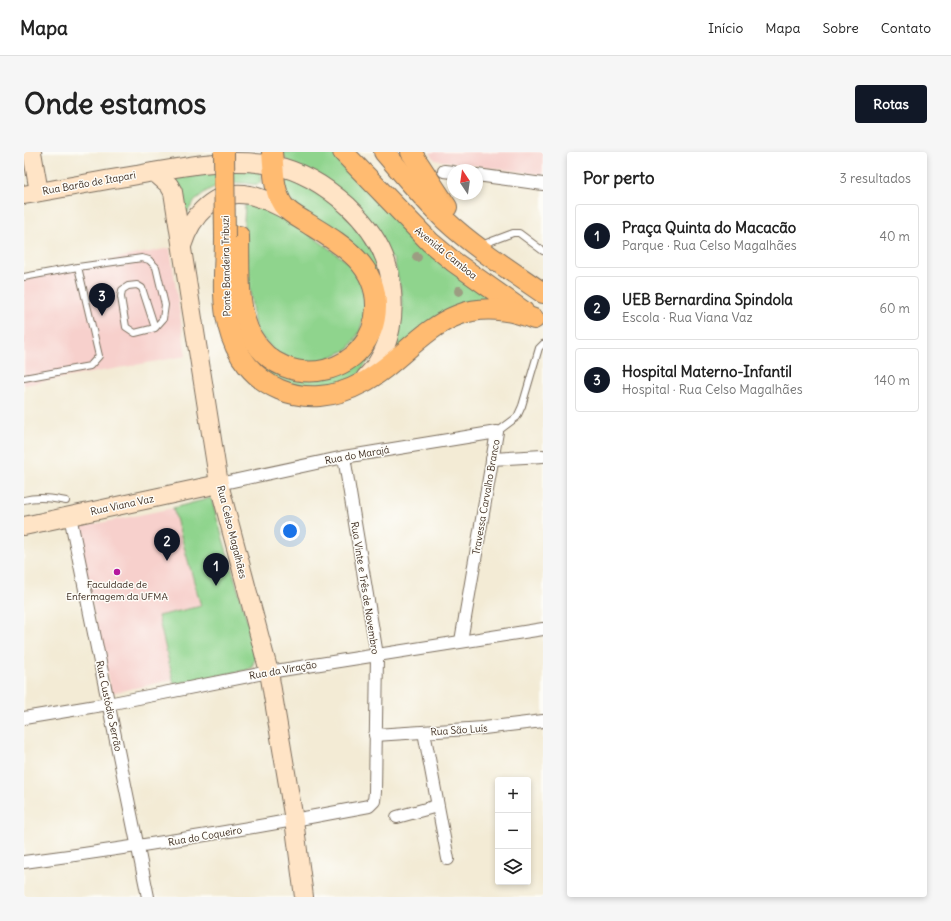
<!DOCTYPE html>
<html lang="pt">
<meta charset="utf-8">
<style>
:root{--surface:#fff;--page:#f6f6f6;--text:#222;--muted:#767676;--line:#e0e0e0;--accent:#111827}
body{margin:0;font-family:Delius,sans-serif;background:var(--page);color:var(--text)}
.controls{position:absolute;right:12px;bottom:12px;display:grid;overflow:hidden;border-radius:4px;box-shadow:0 2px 6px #0003}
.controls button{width:36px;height:36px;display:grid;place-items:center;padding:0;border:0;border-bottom:1px solid var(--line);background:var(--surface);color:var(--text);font:20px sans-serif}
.compass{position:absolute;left:423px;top:12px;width:36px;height:36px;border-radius:50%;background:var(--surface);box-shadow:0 2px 6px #0003;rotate:347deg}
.you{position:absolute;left:266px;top:379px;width:14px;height:14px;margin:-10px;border:3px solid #fff;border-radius:50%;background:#1a73e8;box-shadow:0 0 0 6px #1a73e833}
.badge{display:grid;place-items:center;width:26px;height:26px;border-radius:50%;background:var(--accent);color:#fff;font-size:13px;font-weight:700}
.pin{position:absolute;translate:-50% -33px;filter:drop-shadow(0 1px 2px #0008)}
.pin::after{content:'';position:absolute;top:21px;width:14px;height:12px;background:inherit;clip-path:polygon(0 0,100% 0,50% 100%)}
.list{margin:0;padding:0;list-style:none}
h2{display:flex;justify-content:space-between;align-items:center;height:52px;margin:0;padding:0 16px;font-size:17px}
h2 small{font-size:13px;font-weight:400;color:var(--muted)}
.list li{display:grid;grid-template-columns:26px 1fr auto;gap:12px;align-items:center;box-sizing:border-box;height:64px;margin:0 8px 8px;padding:0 8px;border:1px solid var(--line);border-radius:4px}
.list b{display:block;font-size:15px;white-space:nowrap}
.list p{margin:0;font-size:13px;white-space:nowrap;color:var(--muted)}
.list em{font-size:13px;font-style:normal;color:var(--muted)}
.icon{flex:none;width:22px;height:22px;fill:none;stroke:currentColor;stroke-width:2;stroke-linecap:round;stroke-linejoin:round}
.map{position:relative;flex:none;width:519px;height:745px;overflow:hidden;border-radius:4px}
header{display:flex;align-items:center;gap:24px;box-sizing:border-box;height:56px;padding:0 20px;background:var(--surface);border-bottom:1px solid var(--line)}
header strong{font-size:19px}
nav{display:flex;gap:22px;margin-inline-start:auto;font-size:14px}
.intro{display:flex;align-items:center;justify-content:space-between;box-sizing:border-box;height:96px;padding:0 24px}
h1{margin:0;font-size:28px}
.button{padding:10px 18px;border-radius:4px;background:var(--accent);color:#fff;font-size:14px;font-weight:700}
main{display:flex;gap:24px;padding:0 24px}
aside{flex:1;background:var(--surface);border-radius:4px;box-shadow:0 2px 6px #0003}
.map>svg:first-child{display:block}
.built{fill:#f7d0cc}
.green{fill:#8fd48d;stroke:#657f56}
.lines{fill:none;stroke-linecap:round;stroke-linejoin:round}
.lane-casing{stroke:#7b6e5e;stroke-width:8}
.street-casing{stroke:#7b6e5e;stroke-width:14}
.secondary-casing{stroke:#7b6e5e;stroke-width:20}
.primary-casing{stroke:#7b6e5e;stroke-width:22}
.lane{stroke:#fff;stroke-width:6}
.street{stroke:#fff;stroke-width:12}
.secondary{stroke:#ffe4c6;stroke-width:18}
.primary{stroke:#ffbb71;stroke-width:20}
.primary-bridge-casing{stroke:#7b6e5e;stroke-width:22;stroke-linecap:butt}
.primary-bridge{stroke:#ffbb71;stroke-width:20}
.tree{fill:#9c9d82}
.poi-dot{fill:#b5179e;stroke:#fdfcf7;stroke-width:1.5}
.labels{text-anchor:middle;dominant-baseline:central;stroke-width:3;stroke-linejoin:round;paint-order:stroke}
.street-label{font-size:10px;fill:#3b2a1e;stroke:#fdfcf7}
.poi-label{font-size:10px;fill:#3b2a1e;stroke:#fdfcf7}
</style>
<header>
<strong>Mapa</strong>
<nav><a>Início</a><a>Mapa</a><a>Sobre</a><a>Contato</a></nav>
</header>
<div class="intro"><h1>Onde estamos</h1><a class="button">Rotas</a></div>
<main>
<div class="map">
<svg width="519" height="745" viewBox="0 0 519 745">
<rect width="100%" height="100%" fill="#fdfcf7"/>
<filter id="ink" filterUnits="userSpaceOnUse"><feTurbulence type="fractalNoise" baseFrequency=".025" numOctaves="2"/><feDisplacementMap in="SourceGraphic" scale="8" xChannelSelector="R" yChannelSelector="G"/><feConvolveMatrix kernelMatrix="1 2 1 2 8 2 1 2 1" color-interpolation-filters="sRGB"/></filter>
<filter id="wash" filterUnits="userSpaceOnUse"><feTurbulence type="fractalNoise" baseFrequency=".012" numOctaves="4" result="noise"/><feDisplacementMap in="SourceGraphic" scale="16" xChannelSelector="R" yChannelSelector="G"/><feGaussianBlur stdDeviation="0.9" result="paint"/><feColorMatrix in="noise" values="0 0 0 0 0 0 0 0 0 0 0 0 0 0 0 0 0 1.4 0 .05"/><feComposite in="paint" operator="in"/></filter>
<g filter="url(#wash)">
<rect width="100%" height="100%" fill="#f3ebd5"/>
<g class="built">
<polygon points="406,0 519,0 519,23 411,8"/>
<polygon points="146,96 162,204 0,233 0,124"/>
<polygon points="149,356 177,454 134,464 148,528 87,541 52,376"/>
</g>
<g class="green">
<polygon points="257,0 310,0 477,151 371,198 375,183 378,154 377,139 370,108 261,7"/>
<path d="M204,14L237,20L236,31C231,34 224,31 218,31C191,29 169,43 160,68L151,27L152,23Z"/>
<polygon points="259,27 268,28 281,34 313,54 329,71 344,90 352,107 358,123 362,159 352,197 333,225 319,233 284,238 247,225 227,206 234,204 315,221 357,144 264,46"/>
<polygon points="221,53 235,53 255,60 325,111 336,128 341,148 341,159 336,179 325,197 295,210 273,209 252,201 231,178 219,84"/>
<polygon points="187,346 225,475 231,506 228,515 223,518 150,532 134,464 177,454 149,356"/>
</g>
</g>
<g filter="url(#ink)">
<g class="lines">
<defs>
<g id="lane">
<polyline points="457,93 489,81 495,81 519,99"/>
<polyline points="0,125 54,115"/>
<polyline points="0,226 66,214 75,204 54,115 118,106 125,108 132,115 141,153 139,167 131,176 111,181 102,175 97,145 98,138 104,134 113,133 118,136 131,176"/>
<polyline points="473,280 493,265 498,254 515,196 519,192"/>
<path d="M0,348C14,344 28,346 42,349"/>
</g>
<g id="street">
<polyline points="420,19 429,20"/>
<polyline points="453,23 519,32"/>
<polyline points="468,307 519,304"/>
<polyline points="195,332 320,305 473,280 437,489"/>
<polyline points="46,364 124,745"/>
<polyline points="0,566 84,552 245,520 519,477"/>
<polyline points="400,580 424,707"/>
<polyline points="351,583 460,576 519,569"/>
<polyline points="373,665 413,654"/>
<path d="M0,710C116,695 230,676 345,654L350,649L351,640L353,503L320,305"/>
</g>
<g id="secondary">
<polyline points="8,0 15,40"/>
<polyline points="130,20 145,33 149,40 195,332 245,520 270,668 280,745"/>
<path d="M0,43C38,36 75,29 113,23C157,15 203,5 248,13C276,18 303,35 324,54C343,72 359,94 365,120C373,158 369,197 341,226"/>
<path d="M158,94C167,64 191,36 225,43C238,45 250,52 262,58"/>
<polyline points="0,374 195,332"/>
</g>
<g id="primary">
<polyline points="319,0 406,90 430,110 499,159"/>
<path d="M360,0C380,23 399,47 421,68C451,96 486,118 519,141"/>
<polyline points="387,0 423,55"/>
<path d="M215,84C216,117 212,156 228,185C261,244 350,223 352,155C353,110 313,90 280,69C273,65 264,60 259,53C249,38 250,17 248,0"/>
<path d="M201,86C201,114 197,145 204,173C219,237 282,262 338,231C373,213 397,177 434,163C460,153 485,157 510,167"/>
</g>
</defs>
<use href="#lane" class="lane-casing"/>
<use href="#street" class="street-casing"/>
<use href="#secondary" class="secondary-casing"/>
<use href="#primary" class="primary-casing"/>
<use href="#lane" class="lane"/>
<use href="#street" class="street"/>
<use href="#secondary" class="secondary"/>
<use href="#primary" class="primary"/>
<defs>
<polyline id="primary-bridge" points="200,0 201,86"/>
</defs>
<use href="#primary-bridge" class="primary-bridge-casing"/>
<use href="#primary-bridge" class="primary-bridge"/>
</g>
<g class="tree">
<circle cx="393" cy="105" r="5"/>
<circle cx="435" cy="139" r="5"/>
</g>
</g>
<circle class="poi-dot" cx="93" cy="420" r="4"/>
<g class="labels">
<g class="street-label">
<text transform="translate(65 31) rotate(-10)">Rua Barão de Itapari</text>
<text transform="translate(422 101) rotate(39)">Avenida Camboa</text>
<text transform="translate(202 114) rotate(-91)">Ponte Bandeira Tribuzi</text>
<text transform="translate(333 303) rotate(-10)">Rua do Marajá</text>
<text transform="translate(462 345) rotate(-80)">Travessa Carvalho Branco</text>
<text transform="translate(98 353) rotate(-12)">Rua Viana Vaz</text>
<text transform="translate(208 380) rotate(76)">Rua Celso Magalhães</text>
<text transform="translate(341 436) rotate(81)">Rua Vinte e Três de Novembro</text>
<text transform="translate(259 518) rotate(-10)">Rua da Viração</text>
<text transform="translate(85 554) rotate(78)">Rua Custódio Serrão</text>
<text transform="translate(435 578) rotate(-4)">Rua São Luís</text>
<text transform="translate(181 684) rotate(-10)">Rua do Coqueiro</text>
</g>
<g class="poi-label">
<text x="93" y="432">Faculdade de<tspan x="93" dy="12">Enfermagem da UFMA</tspan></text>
</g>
</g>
</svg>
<div class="controls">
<button>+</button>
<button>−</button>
<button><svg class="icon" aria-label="layers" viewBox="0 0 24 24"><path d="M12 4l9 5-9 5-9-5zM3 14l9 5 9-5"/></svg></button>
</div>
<svg class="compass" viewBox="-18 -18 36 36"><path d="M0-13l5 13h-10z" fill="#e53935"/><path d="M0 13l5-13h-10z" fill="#767676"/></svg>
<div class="you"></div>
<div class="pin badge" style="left:192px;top:434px">1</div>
<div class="pin badge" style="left:143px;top:409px">2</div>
<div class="pin badge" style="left:78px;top:164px">3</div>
</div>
<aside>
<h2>Por perto<small>3 resultados</small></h2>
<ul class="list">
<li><span class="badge">1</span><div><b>Praça Quinta do Macacão</b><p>Parque · Rua Celso Magalhães</p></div><em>40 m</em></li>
<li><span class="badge">2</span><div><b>UEB Bernardina Spindola</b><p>Escola · Rua Viana Vaz</p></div><em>60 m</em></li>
<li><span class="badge">3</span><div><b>Hospital Materno-Infantil</b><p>Hospital · Rua Celso Magalhães</p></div><em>140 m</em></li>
</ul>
</aside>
</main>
